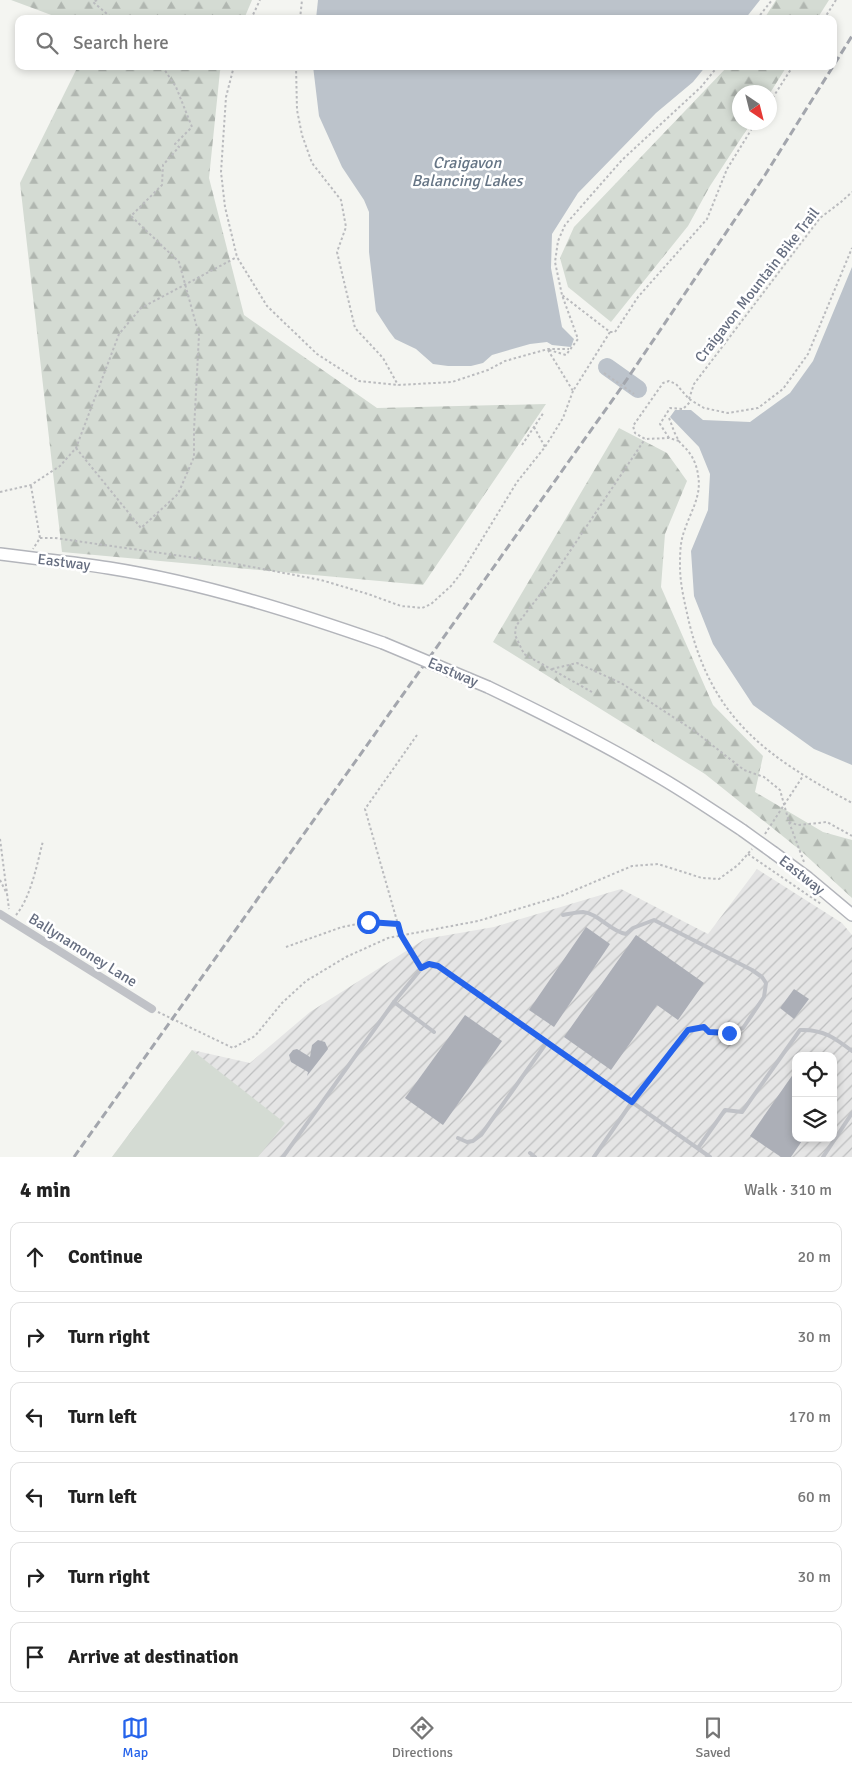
<!DOCTYPE html>
<meta charset="utf-8">
<style>
:root{--surface:#fff;--page:#f6f6f6;--text:#222;--muted:#767676;--line:#e0e0e0;--accent:#2563eb}
body{margin:0;font-family:Signika,sans-serif;background:var(--page);color:var(--text)}
.controls{position:absolute;right:15px;bottom:15px;display:grid;overflow:hidden;border-radius:10px;box-shadow:0 2px 8px #0003}
.controls button{width:45px;height:45px;display:grid;place-items:center;padding:0;border:0;border-bottom:1px solid var(--line);background:var(--surface);color:var(--text);font:25px sans-serif}
.compass{position:absolute;left:732px;top:85px;width:45px;height:45px;border-radius:50%;background:var(--surface);box-shadow:0 2px 8px #0003;rotate:145deg}
.stop{position:absolute;width:15px;height:15px;margin:-11px;border:4px solid #2563eb;border-radius:50%;background:#fff}
.stop.end{background:#2563eb;border-color:#fff;box-shadow:0 1px 5px #0008}
.list{margin:0;padding:0;list-style:none}
h2{display:flex;justify-content:space-between;align-items:center;height:65px;margin:0;padding:0 20px;font-size:21px}
h2 small{font-size:16px;font-weight:400;color:var(--muted)}
.list li{display:grid;grid-template-columns:32px 1fr auto;gap:15px;align-items:center;box-sizing:border-box;height:70px;margin:0 10px 10px;padding:0 10px;border:1px solid var(--line);border-radius:10px}
.list b{display:block;font-size:19px;white-space:nowrap}
.list em{font-size:16px;font-style:normal;color:var(--muted)}
.icon{flex:none;width:28px;height:28px;fill:none;stroke:currentColor;stroke-width:2;stroke-linecap:round;stroke-linejoin:round}
.map{position:relative;flex:none;width:852px;height:1157px;overflow:hidden}
.search{position:absolute;background:var(--surface);box-shadow:0 2px 8px #0003;left:15px;right:15px;top:15px;height:55px;display:flex;align-items:center;gap:12px;box-sizing:border-box;padding:0 18px;border-radius:10px;color:var(--muted);font-size:19px}
.sheet{height:545px;background:var(--surface)}
nav{display:flex;justify-content:space-around;align-items:center;box-sizing:border-box;height:70px;border-top:1px solid var(--line);background:var(--surface);font-size:14px;color:var(--muted)}
nav a{display:grid;justify-items:center;gap:2px}
nav .on{color:var(--accent)}
.map>svg:first-child{display:block}
.industrial{fill:url(#industrial-furrows);fill-rule:evenodd}
.grass{fill:#d4dbd3}
.forest{fill:url(#forest-firs)}
.water{fill:#bcc3cb}
.lines{fill:none;stroke-linecap:round;stroke-linejoin:round}
.river{stroke:#bcc3cb;stroke-width:18}
.building{fill:#acafb7}
.secondary-casing{stroke:#b3b5bb;stroke-width:14}
.path{stroke:#babbbe;stroke-width:2;stroke-dasharray:2.5 2.5;stroke-linecap:butt}
.lane{stroke:#c0c2c7;stroke-width:4}
.street{stroke:#c0c2c7;stroke-width:8}
.secondary{stroke:#fff;stroke-width:11}
.rail{stroke:#a3a6ad;stroke-width:3;stroke-dasharray:8 4;stroke-linecap:butt}
.secondary-bridge-casing{stroke:#b3b5bb;stroke-width:14;stroke-linecap:butt}
.secondary-bridge{stroke:#fff;stroke-width:11}
.route{stroke:#2563eb;stroke-width:6}
.labels{text-anchor:middle;dominant-baseline:central;stroke-width:5;stroke-linejoin:round;paint-order:stroke}
.street-label{font-size:15px;fill:#666e80;stroke:#fff}
.water-label{font-size:16px;font-style:italic;fill:#667585;stroke:#fff}
</style>
<div class="map">
<svg width="852" height="1157" viewBox="0 0 852 1157">
<defs>
<pattern id="industrial-furrows" width="10" height="10" patternUnits="userSpaceOnUse" patternTransform="scale(1.25)"><rect width="10" height="10" fill="#e5e5e5"/><path d="M-1 1l2-2M0 10L10 0M9 11l2-2" fill="none" stroke="#bdbebf"/></pattern>
<pattern id="forest-firs" width="22" height="20" patternUnits="userSpaceOnUse" patternTransform="scale(1.25)"><rect width="22" height="20" fill="#d4dbd3"/><path d="M5 1l3.5 6h-7zM16 11l3.5 6h-7z" fill="#b0b6b0"/></pattern>
</defs>
<rect width="100%" height="100%" fill="#f4f5f1"/>
<path class="industrial" d="M757,869L842,923L852,935V1157H112L192,1050L250,1063L310,1012L425,939L494,927L621,889L708,934ZM796,1056H833V1138H796Z"/>
<polygon class="grass" points="192,1050 285,1123 258,1157 112,1157"/>
<g class="forest">
<polygon points="11,0 252,0 244,19 62,19"/>
<polygon points="776,0 829,0 817,19 764,19"/>
<polygon points="78,66 222,66 220,71 209,178 244,315 377,408 546,404 423,585 62,552 20,183"/>
<polygon points="728,66 787,66 770,93 740,92 740,122 751,123 710,186 688,226 611,322 568,287 560,258 574,227"/>
<polygon points="619,428 667,453 687,481 665,534 661,587 713,705 763,756 755,792 823,832 852,840 852,898 800,850 705,774 493,642"/>
</g>
<g class="water">
<polygon points="318,0 760,0 745,19 316,19"/>
<polygon points="313,66 706,66 693,82 656,113 578,193 552,234 551,268 562,327 574,339 571,347 552,345 547,342 530,344 492,355 483,363 471,366 448,366 433,364 416,349 395,339 389,331 376,311 369,252 369,212 364,200 342,167 319,116"/>
<polygon points="852,267 852,765 814,749 753,705 713,644 694,596 691,551 708,510 710,474 699,447 670,417 675,410 691,410 703,420 750,422 790,393 813,361"/>
</g>
<g class="lines">
<polyline class="river" points="607,367 638,389"/>
</g>
<g class="building">
<polygon points="586,927 610,944 554,1027 529,1010"/>
<polygon points="636,935 704,983 678,1020 657,1005 611,1070 564,1037"/>
<polygon points="794,989 809,999 794,1019 780,1008"/>
<polygon points="465,1015 502,1041 443,1125 405,1098"/>
<polygon points="318,1040 325,1042 328,1049 307,1076 308,1072 291,1062 289,1055 293,1050 297,1049 310,1057 312,1045"/>
<polygon points="796,1070 796,1138 804,1138 791,1157 781,1157 750,1136"/>
</g>
<g class="lines">
<defs>
<g id="secondary">
<path d="M0,554C36,559 73,562 109,568C203,583 294,612 383,643"/>
<path d="M488,687C544,714 600,742 654,774C684,791 713,811 742,830"/>
<polyline points="774,853 808,878 852,915"/>
</g>
</defs>
<use href="#secondary" class="secondary-casing"/>
<g class="path">
<polyline points="97,0 93,2 113,19"/>
<polyline points="251,19 260,0"/>
<polyline points="300,19 302,0"/>
<polyline points="757,19 772,0"/>
<polyline points="824,19 836,0"/>
<polyline points="234,66 226,97 221,172 225,207 237,257 267,306 317,354 359,381 398,385 452,382 488,370 505,361 548,349 569,349"/>
<polyline points="296,66 297,110 302,135 312,163 341,200 346,227 337,252 355,328 383,358 398,385"/>
<polyline points="770,102 793,66"/>
<polyline points="610,332 615,332 638,297 707,219 727,169 756,122"/>
<polyline points="548,350 573,391 610,332 562,295"/>
<polyline points="549,350 566,355 578,339 562,295 555,262 558,241 565,225 622,160 701,87 718,66"/>
<polyline points="604,373 634,394"/>
<polyline points="689,399 694,384 820,218 841,202 852,192"/>
<path d="M669,418C672,425 674,433 678,439C680,444 685,447 688,451C693,457 697,466 698,475C702,495 691,511 685,529C680,541 680,554 680,566C680,585 685,604 689,622C713,721 768,757 852,803"/>
<polyline points="534,427 545,447"/>
<polyline points="669,438 660,424 670,408 683,409 691,401"/>
<polyline points="679,441 669,438 645,439 635,433 633,426 663,383 669,381 676,384 689,399 704,408 728,413 758,408 783,389 808,354 852,248"/>
<polyline points="522,445 544,412"/>
<polyline points="76,448 141,528 178,494 194,457 194,430 199,335 179,262 131,216 162,185 163,165 179,147 175,144 192,127 176,87 162,66"/>
<polyline points="31,486 40,538 33,549"/>
<polyline points="0,492 31,485 60,466 76,448 119,334 141,308 237,257"/>
<polyline points="40,538 55,538 231,563 321,580 368,594 401,606 422,608 431,604 451,586 462,572 517,482 545,447 563,418 573,391"/>
<polyline points="552,669 577,663 621,683 693,730 744,770 764,777 780,790 789,822 804,862"/>
<polyline points="592,692 524,654 515,635 516,626 548,584 645,439"/>
<polyline points="417,735 365,809 401,935 418,964"/>
<polyline points="789,822 798,825 827,822 852,836"/>
<polyline points="765,834 803,776"/>
<polyline points="0,839 9,909"/>
<polyline points="748,854 821,904"/>
<polyline points="0,880 7,894"/>
<path d="M16,915C31,897 37,864 43,841"/>
<polyline points="286,947 342,927 368,922 398,924"/>
<polyline points="158,1012 233,1048 255,1036 282,1003 306,981 346,957 388,938 478,921 561,896 632,866 658,864 702,878 719,879 738,865 752,849"/>
</g>
<g class="lane">
<path d="M563,915C569,914 577,912 583,912C598,913 610,931 626,934L633,928L654,920L752,970L762,977L766,983L764,997L743,1028L729,1033H709L703,1027L688,1030L632,1102L594,1157"/>
<polyline points="394,1002 434,1032"/>
<polyline points="458,1138 467,1142 473,1141 481,1135 547,1042"/>
<path d="M698,1148L725,1110L742,1112L800,1030C823,1029 835,1038 852,1051"/>
<polyline points="530,1153 535,1157"/>
<polyline points="283,1157 394,1002 421,969 429,964 438,966 710,1157"/>
<polyline points="823,1157 852,1113"/>
</g>
<polyline class="street" points="0,914 152,1009"/>
<use href="#secondary" class="secondary"/>
<polyline class="rail" points="74,1157 621,388 765,175 852,36"/>
<defs>
<g id="secondary-bridge">
<polyline points="383,643 488,687"/>
<polyline points="742,830 774,853"/>
</g>
</defs>
<use href="#secondary-bridge" class="secondary-bridge-casing"/>
<use href="#secondary-bridge" class="secondary-bridge"/>
</g>
<g class="lines">
<polyline class="route" points="368,922 398,924 401,935 421,968 429,964 438,966 632,1102 688,1030 704,1027 709,1032 729,1033"/>
</g>
<g class="labels">
<g class="street-label">
<text transform="translate(757 285) rotate(-52)">Craigavon Mountain Bike Trail</text>
<text transform="translate(64 562) rotate(7)">Eastway</text>
<text transform="translate(453 672) rotate(23)">Eastway</text>
<text transform="translate(802 875) rotate(38)">Eastway</text>
<text transform="translate(83 950) rotate(32)">Ballynamoney Lane</text>
</g>
<g class="water-label">
<text x="467" y="163">Craigavon<tspan x="467" dy="18">Balancing Lakes</tspan></text>
</g>
</g>
</svg>
<div class="controls">
<button><svg class="icon" aria-label="locate" viewBox="0 0 24 24"><circle cx="12" cy="12" r="6"/><path d="M12 2v4M12 18v4M2 12h4M18 12h4"/></svg></button>
<button><svg class="icon" aria-label="layers" viewBox="0 0 24 24"><path d="M12 4l9 5-9 5-9-5zM3 14l9 5 9-5"/></svg></button>
</div>
<svg class="compass" viewBox="-18 -18 36 36"><path d="M0-13l5 13h-10z" fill="#e53935"/><path d="M0 13l5-13h-10z" fill="#767676"/></svg>
<div class="stop" style="left:368px;top:922px"></div>
<div class="stop end" style="left:729px;top:1033px"></div>
<div class="search"><svg class="icon" aria-label="search" viewBox="0 0 24 24"><circle cx="10" cy="10" r="6"/><path d="M15 15l6 6"/></svg>Search here</div>
</div>
<section class="sheet">
<h2>4 min<small>Walk · 310 m</small></h2>
<ul class="list">
<li><svg class="icon" aria-label="ahead" viewBox="0 0 24 24"><path d="M12 20V5M6 11l6-6 6 6"/></svg><div><b>Continue</b></div><em>20 m</em></li>
<li><svg class="icon" aria-label="right" viewBox="0 0 24 24"><path d="M7 20v-9h11M14 6l5 5-5 5"/></svg><div><b>Turn right</b></div><em>30 m</em></li>
<li><svg class="icon" aria-label="left" viewBox="0 0 24 24"><path d="M17 20v-9H6M10 6l-5 5 5 5"/></svg><div><b>Turn left</b></div><em>170 m</em></li>
<li><svg class="icon" aria-label="left" viewBox="0 0 24 24"><path d="M17 20v-9H6M10 6l-5 5 5 5"/></svg><div><b>Turn left</b></div><em>60 m</em></li>
<li><svg class="icon" aria-label="right" viewBox="0 0 24 24"><path d="M7 20v-9h11M14 6l5 5-5 5"/></svg><div><b>Turn right</b></div><em>30 m</em></li>
<li><svg class="icon" aria-label="arrive" viewBox="0 0 24 24"><path d="M6 21V4h12l-3 4 3 4H6"/></svg><div><b>Arrive at destination</b></div></li>
</ul>
</section>
<nav>
<a class="on"><svg class="icon" aria-label="map" viewBox="0 0 24 24"><path d="M3 6l6-2 6 2 6-2v14l-6 2-6-2-6 2zM9 4v14M15 6v14"/></svg>Map</a>
<a><svg class="icon" aria-label="directions" viewBox="0 0 24 24"><path d="M12 3l9 9-9 9-9-9zM9 14v-3h6M13 9l2 2-2 2"/></svg>Directions</a>
<a><svg class="icon" aria-label="saved" viewBox="0 0 24 24"><path d="M7 4h10v16l-5-4-5 4z"/></svg>Saved</a>
</nav>
